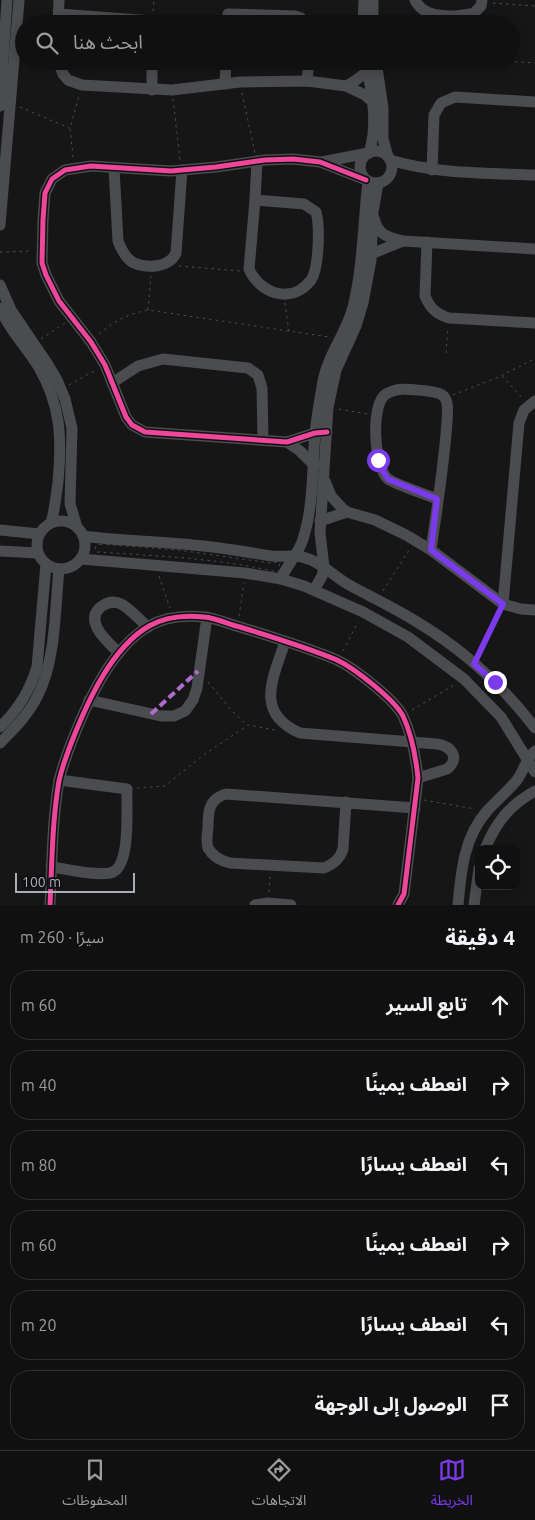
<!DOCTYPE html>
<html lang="ar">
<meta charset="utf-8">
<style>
:root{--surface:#101010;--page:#191919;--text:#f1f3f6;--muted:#9c9d9f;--line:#303030;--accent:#7c3aed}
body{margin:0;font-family:Ubuntu,"Noto Sans Arabic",sans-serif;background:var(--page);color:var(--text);direction:rtl}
.controls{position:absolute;right:15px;bottom:15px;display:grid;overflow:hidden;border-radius:10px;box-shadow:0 2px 12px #0003}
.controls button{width:45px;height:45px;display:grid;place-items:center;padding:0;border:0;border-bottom:1px solid var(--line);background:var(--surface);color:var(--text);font:25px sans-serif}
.scale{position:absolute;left:15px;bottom:12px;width:120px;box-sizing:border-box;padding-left:5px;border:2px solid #a9aeb5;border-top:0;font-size:14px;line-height:18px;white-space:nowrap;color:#a9aeb5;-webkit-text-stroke:4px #101012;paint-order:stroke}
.stop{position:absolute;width:15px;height:15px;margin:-11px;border:4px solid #7c3aed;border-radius:50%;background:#fff}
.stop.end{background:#7c3aed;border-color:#fff;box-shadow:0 1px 5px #0008}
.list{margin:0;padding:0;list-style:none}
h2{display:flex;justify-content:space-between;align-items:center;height:65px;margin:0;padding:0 20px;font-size:21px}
h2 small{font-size:16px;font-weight:400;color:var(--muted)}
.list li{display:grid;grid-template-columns:32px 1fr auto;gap:15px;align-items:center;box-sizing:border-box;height:70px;margin:0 10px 10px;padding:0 10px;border:1px solid var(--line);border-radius:20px}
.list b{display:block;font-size:19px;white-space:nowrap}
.list em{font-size:16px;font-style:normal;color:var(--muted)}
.icon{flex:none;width:28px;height:28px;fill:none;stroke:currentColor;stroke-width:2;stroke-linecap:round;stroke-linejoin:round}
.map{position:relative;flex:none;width:535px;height:905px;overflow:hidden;direction:ltr}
.search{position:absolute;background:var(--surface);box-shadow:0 2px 12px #0003;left:15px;right:15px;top:15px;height:55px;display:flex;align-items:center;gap:12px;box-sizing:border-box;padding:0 18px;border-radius:28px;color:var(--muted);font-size:19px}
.sheet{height:545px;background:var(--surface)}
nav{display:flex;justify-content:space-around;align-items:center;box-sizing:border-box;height:70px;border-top:1px solid var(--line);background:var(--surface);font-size:14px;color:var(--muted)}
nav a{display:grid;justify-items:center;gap:2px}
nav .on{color:var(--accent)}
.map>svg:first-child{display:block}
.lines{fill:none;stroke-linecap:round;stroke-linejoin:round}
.path{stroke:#4c4d4f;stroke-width:1;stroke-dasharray:2.5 4;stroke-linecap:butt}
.minor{stroke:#4b4c4f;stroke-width:11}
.quiet{stroke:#b06ccc;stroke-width:4;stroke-dasharray:8 4;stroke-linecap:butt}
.cycleway-casing{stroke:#101012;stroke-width:8}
.cycleway{stroke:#ed469a;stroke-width:5}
.route{stroke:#7c3aed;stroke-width:6}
</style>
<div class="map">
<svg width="535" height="905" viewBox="0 0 535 905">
<rect width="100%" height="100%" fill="#161616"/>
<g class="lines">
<g class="path">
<polyline points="493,3 535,6"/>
<polyline points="153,11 154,0"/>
<polyline points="502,61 535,63"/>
<polyline points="242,93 255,153"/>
<polyline points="173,99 180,160"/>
<polyline points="20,107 69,128"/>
<polyline points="73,157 70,128 79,96"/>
<polyline points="0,252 32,251"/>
<polyline points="179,266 240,271"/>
<polyline points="285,303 289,332"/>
<polyline points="148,310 151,276"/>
<path d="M99,334C114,321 128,314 148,310L329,337"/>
<polyline points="41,339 65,323"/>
<polyline points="446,353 448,328"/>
<polyline points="502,376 523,399"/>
<polyline points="69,385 96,370"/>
<polyline points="453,395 501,376 532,360"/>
<polyline points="339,409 367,414"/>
<path d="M100,544L178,550L271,563L279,562L280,570L277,572C217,558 158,556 97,552L95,549L96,545Z"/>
<polyline points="159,576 170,608"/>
<polyline points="383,591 409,550"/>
<polyline points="239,616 244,583"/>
<polyline points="343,651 358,622"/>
<polyline points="478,655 499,612"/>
<polyline points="208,682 232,711 247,725"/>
<polyline points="412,710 456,684"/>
<polyline points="137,788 165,786 205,754 248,725 275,730"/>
<polyline points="424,800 475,809"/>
<polyline points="269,892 270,876"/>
</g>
<g class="minor">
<path d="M415,0C424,20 456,17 474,13L481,6L482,0"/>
<polyline points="59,14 152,21 152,24"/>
<polyline points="58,24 59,0"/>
<polyline points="228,24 228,14 295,16 301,18 306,24"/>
<polyline points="363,24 364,0"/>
<polyline points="373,24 373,0"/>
<polyline points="58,61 63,74 68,80 82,85 172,90 240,82 307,81 346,86 365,95 373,102"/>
<polyline points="152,61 152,90"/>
<path d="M366,61C371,92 379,122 369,153"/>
<polyline points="376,61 383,108 383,139 388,157"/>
<polyline points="307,81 309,61"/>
<polyline points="225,84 226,61"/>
<path d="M346,86C357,81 364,72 373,69"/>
<polyline points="0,106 7,0"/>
<circle cx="376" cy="167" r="16"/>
<path d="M390,160C436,174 487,173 535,175"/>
<polyline points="322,162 368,153"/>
<path d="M114,168L118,241C121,249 126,259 134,263C148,269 170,267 176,253L182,170"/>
<polyline points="432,170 434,115 441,103 455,97 535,102"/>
<path d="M255,200L304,204L316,212C320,226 319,269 311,280C292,305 260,294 249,269Z"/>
<polyline points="255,200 257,161"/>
<path d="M374,218C378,235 387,237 403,241L535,249"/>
<polyline points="0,225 19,0"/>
<path d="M427,242L425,296C430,308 436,314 449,318L535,323"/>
<polyline points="364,254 371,254 403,241"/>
<polyline points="0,285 11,310 47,363 57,380 65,399 72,428 70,504 77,527"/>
<path d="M0,308C9,330 26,346 38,366C61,405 62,438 58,482C56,496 55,509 51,523"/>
<polyline points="112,383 138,366 163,359 248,368 258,375 262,388 263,440"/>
<polyline points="327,432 315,433 287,442 145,432 132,425 126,417 105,365 91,342 59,301 46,275 42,263 43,220 45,193 52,179 65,170 91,166 171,171 216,167 265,160 293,159 320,162 366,180"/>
<polyline points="287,442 300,451 314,465"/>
<polyline points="325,481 331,496 342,508 347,512 375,520 406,535 431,550 503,604 521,609 535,610"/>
<circle cx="61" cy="545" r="24"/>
<polyline points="320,521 347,512"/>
<polyline points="0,530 39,534"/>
<path d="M83,536C120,541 156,541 193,545C219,547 245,552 272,556C282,557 292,555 302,557C321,561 334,577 351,586C373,598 395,608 417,622C462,649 503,686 535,728"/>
<path d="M431,550C437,508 444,465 447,422C447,415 449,407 446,400C444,393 434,392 427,391C413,390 399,386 386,394C370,404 374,467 388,479C395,484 427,495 437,499"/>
<polyline points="0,551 38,553"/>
<polyline points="81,559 245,573 281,579 304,586 363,612 408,637 464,679 501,717 535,772"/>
<path d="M281,579C287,565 299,553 303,539C314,505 312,468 315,433C317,416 320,398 323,381C328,354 347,332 353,307C363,267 363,224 368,182"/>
<polyline points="314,590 322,576 324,567 320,533 328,407 336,370 356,326 363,303 371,260 373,212 378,183"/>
<polyline points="503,604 519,423 524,410 535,401"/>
<path d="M285,642C273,678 254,713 300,733L437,744C451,746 461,758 447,769L418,778"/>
<path d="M119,653C108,642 82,621 102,606C108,602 115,601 121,604C131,609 139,620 148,627"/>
<polyline points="89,700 161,716 174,716 185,711 193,700 197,688 207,617"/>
<path d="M0,727C17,711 30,690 37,667L46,564"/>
<path d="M0,743C15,728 29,714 38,695C56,660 55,608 59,569"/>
<path d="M346,802L343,849C340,859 334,864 324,868L230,863C222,861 213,857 208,848C206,842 207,835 208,828C208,813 208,799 226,794L415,808"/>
<path d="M485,849C496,822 510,805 535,791"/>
<path d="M51,867C68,869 93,876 110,873C132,869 126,806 127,789L59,780"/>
<path d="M50,905C52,864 52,821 59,781C62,767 67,754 72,741C87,703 111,648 149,626C165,617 185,615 204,617C216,618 228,624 240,627C272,637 306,647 337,660C354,668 394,699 403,716C411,733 416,759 418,778L404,894L398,905"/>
<polyline points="255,905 268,903 291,905"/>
<path d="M458,905C461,871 464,837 487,811C497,800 508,791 517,780C524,771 526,758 535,751"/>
<polyline points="474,905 479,868"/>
</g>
<polyline class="quiet" points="151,714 198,671"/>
<defs>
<g id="cycleway">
<polyline points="327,432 315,433 287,442 145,432 132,425 126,417 105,365 91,342 59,301 46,275 42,263 43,220 45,193 52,179 65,170 91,166 171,171 216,167 265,160 293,159 320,162 366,180"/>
<path d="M50,905C52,864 52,821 59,781C62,767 67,754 72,741C87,703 111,648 149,626C165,617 185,615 204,617C216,618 228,624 240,627C272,637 306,647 337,660C354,668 394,699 403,716C411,733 416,759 418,778L404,894L398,905"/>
</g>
</defs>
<use href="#cycleway" class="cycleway-casing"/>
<use href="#cycleway" class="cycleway"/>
</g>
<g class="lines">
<polyline class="route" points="378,460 381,468 388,479 437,499 431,550 503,604 474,664 495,682"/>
</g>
</svg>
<div class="controls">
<button><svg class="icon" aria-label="locate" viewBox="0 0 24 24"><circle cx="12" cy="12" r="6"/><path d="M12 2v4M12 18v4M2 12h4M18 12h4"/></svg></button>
</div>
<div class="scale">100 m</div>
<div class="stop" style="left:378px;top:460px"></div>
<div class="stop end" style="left:495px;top:682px"></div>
<div class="search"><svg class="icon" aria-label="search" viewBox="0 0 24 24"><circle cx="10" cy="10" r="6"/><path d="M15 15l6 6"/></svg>ابحث هنا</div>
</div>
<section class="sheet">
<h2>4 دقيقة<small>سيرًا · 260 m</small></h2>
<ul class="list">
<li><svg class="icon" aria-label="ahead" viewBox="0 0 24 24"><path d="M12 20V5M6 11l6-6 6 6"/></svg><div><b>تابع السير</b></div><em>60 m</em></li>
<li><svg class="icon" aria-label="right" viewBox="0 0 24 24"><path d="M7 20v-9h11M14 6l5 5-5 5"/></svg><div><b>انعطف يمينًا</b></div><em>40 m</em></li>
<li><svg class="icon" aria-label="left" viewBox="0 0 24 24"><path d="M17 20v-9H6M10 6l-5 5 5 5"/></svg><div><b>انعطف يسارًا</b></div><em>80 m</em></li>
<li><svg class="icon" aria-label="right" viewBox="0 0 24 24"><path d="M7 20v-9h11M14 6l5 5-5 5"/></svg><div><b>انعطف يمينًا</b></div><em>60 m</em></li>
<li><svg class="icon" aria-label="left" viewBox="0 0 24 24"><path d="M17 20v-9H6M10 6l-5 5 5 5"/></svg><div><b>انعطف يسارًا</b></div><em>20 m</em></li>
<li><svg class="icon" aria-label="arrive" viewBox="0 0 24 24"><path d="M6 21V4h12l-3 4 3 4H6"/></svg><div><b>الوصول إلى الوجهة</b></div></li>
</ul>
</section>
<nav>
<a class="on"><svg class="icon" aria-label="map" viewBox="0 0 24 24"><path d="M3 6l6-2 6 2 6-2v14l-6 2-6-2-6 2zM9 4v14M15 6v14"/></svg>الخريطة</a>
<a><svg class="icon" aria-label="directions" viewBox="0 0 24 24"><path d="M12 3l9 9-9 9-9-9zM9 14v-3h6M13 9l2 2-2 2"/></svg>الاتجاهات</a>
<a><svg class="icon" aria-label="saved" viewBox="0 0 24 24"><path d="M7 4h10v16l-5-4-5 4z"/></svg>المحفوظات</a>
</nav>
